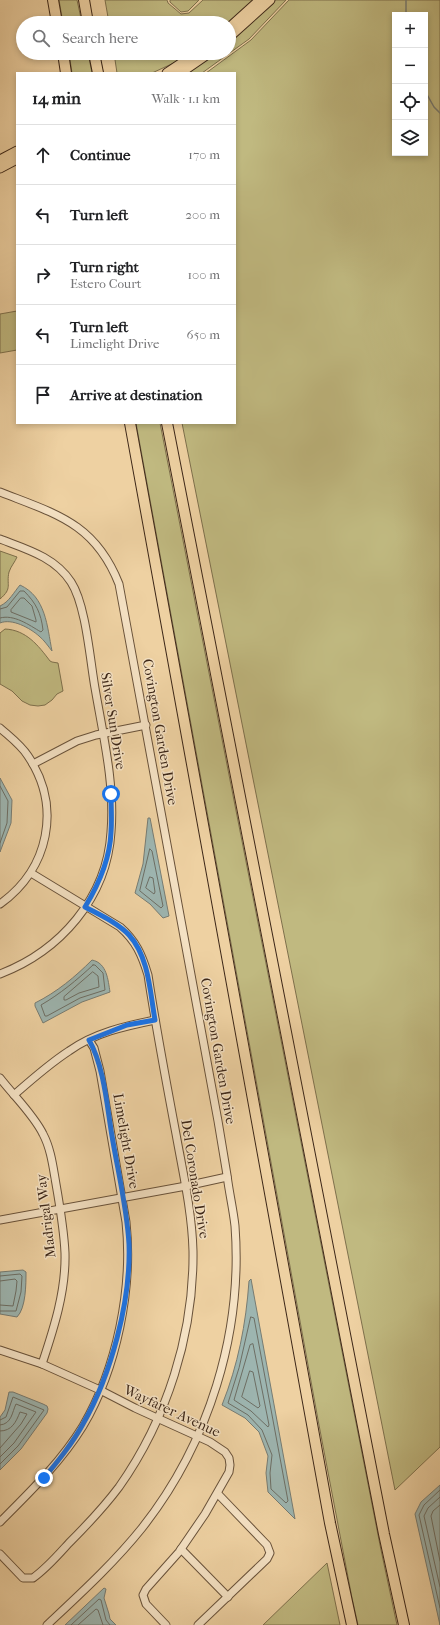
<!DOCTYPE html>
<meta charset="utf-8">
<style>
:root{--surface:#fff;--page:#f2f2f2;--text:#202124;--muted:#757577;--line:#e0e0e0}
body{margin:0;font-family:"IM FELL French Canon",serif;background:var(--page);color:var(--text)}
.controls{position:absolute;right:12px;top:12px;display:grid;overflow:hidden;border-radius:0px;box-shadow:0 2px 6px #0003}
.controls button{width:36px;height:36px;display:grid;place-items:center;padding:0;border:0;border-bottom:1px solid var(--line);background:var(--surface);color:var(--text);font:20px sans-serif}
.stop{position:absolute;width:12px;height:12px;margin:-9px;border:3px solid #1a73e8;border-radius:50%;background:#fff}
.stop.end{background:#1a73e8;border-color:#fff;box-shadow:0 1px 4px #0008}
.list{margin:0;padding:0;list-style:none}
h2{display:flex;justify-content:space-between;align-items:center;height:52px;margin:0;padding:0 16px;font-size:17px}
h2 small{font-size:13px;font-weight:400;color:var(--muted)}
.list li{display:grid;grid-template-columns:26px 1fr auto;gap:12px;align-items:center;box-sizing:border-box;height:60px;padding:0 16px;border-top:1px solid var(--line)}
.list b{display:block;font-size:15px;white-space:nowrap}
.list p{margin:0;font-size:13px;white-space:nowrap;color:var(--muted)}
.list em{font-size:13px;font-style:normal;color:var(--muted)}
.icon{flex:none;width:22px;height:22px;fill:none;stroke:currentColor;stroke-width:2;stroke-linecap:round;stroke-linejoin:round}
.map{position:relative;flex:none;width:440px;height:1625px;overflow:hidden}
.search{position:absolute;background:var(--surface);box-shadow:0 2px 6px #0003;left:16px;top:16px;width:220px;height:44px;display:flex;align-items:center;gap:10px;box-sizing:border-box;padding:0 14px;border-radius:22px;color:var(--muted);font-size:15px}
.panel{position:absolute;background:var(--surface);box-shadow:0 2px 6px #0003;left:16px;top:72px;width:220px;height:352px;border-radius:0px}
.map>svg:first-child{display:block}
.green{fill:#c0b980;stroke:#7e704c;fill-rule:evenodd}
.water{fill:#9db5b0;stroke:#777c73}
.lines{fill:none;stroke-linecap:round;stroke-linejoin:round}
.shore{stroke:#6d6e64;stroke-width:1}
.stream{stroke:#777c73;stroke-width:1.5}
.minor-casing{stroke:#69523a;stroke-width:9}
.major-casing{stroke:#3d2718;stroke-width:11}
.highway-casing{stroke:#3d2718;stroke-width:12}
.minor{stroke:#f4e1c3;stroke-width:7}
.major{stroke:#eed1a2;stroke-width:9}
.highway{stroke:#eed1a2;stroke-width:10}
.route{stroke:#1a73e8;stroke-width:5}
.labels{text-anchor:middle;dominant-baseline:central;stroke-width:3;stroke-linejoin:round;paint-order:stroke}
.street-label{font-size:14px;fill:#3d2718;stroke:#f4e1c3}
</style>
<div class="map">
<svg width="440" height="1625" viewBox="0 0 440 1625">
<rect width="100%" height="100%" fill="#eed1a2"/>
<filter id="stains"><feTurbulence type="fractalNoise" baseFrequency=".005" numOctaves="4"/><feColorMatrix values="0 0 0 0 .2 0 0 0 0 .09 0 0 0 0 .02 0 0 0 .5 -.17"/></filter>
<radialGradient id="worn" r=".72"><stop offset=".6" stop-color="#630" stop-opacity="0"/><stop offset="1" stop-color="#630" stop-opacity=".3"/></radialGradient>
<g class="green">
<polygon points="59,0 77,0 82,23 63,23"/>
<polygon points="105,0 167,0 168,3 181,14 189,13 203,0 255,0 229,23 109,23"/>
<polygon points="170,0 199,0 188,11 181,12 170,2"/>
<polygon points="275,0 286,0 249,39 202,73 185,73 215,53 229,53 229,42"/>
<path d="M289,0H440V1447L395,1490L182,423H235V73H206L251,40ZM395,15H425V153H395Z"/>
<polygon points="69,53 88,53 92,73 72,73"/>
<polygon points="114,53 191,53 176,62 152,73 117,73"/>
<polygon points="17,311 17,350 0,353 0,314"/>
<polygon points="136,423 160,423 381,1550 397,1625 358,1625 352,1598 319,1425"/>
<path d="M0,551L17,557C15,562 11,566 9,572C6,585 13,588 0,599Z"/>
<path d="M5,629C26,630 38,645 50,661L52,662L58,663L63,691L57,694L52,700L45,705L38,706L30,705L22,701L12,691L0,684V633Z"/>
<polygon points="327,1563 340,1625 263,1625"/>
</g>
<g class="water">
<path d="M20,585C46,597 47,626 52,651C48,646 44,640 39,636C30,628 12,618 0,623V606C9,602 14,592 20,585Z"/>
<polygon points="0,778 12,800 11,823 0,852"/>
<polygon points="148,818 150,818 151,823 169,916 163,918 150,904 135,893 143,864"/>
<path d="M92,960C107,963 108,980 110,992L82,1002L43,1023L35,1006V1003C57,992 75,977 92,960Z"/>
<path d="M23,1270L26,1272C26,1284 26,1308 17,1317L0,1314V1272Z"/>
<path d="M251,1279L295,1519L268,1492L266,1473L268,1456L259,1432L245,1418L222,1405C238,1365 246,1324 249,1281Z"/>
<polygon points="9,1392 13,1392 43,1404 47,1406 48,1409 47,1413 21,1449 0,1470 0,1417 5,1410"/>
<polygon points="440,1485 440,1625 415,1514 421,1502"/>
<polygon points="104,1588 106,1589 104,1598 109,1614 110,1619 116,1625 65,1625"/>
</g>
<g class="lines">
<g class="shore">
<polygon points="21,598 24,598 32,606 36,620 36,622 11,612 11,610"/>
<path d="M0,609L7,607L20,591H24C36,603 41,613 43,630L41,632C29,625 14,614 0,618"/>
<polyline points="0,786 8,801 7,823 0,843"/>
<polygon points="150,849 152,851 163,906 161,908 140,891"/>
<polygon points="150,877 153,878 155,892 154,894 146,888"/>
<path d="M93,965H95L103,973L105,990L80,998L47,1016H45L41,1005C60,994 77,980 93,965Z"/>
<polygon points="93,972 98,976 99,987 79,993 66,1000 64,1000 64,997"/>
<polyline points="0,1276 20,1274 22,1276 21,1292 16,1311 0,1311"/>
<polyline points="0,1281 15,1279 17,1281 16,1291 13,1306 0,1305"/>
<polygon points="251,1317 254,1318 288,1501 286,1503 271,1489 270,1473 272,1455 262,1430 248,1415 228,1403 239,1368"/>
<polygon points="253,1344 269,1425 268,1427 251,1411 234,1400 250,1345"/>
<polygon points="250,1371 253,1372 260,1406 258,1408 242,1397"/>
<polyline points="0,1420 6,1417 13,1397 44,1410 18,1446 0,1464"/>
<path d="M0,1425C12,1424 12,1412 16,1404L36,1412L14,1443L0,1457"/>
<path d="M0,1431C12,1431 16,1422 20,1412L27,1414L21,1424L0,1448"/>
<polyline points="440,1490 424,1505 419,1515 440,1608"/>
<polyline points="440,1497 428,1508 424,1516 440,1587"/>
<polyline points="440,1505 433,1511 431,1516 440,1561"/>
<polyline points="71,1625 99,1599 101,1600 106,1620 110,1625"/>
<polyline points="78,1625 96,1609 98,1610 103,1625"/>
</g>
<g class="stream">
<polyline points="406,15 406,0"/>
<polyline points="425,91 434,107 440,113"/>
</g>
<defs>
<g id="minor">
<path d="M0,492C56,514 95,523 119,584L218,1121C221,1139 224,1157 227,1175C229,1192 233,1208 235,1226C243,1333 209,1443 142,1528C114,1563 80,1594 47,1625"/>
<path d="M0,539C26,549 55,557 71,582C86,605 90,660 95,688C103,735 115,784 111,832C107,898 60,951 0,974"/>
<path d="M0,728C10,737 21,745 28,756C62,807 49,869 0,904"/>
<polyline points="33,764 77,741 96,735 146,725"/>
<path d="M0,1078C13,1095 34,1115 43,1134C51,1149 53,1167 56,1184C60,1207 64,1230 65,1253C66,1291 54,1328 42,1364"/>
<path d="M14,1095C31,1080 49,1064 69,1051C94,1033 125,1026 155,1020"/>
<polyline points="0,1220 186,1186 227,1177"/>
<polyline points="0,1350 42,1364 100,1390 135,1408 210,1442 225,1452 229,1458 230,1465 229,1472 205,1514 179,1552 146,1589 143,1595 146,1604 166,1625"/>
<path d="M0,1522C30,1492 61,1462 83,1426C117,1368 133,1288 126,1222L100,1071L94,1048L89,1040"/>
<polyline points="181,1549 228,1597"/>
<path d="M0,1554L23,1578H33C47,1568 58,1555 69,1543C87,1525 104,1507 119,1487C167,1419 194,1334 193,1251C192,1212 183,1173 176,1134C166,1081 156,1028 148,975C142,955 136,941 120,927L31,873"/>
<polyline points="198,1625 267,1559 270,1553 267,1545 218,1494"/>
</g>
<g id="major">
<polyline points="229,28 260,0"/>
<polyline points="229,37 270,0"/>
<polyline points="167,73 197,53"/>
<polyline points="180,73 209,53"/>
<polyline points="0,160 17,151"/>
<polyline points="0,168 17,159"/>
</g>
<g id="highway">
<polyline points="53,0 57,23"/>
<polyline points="84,0 88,23"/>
<polyline points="63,53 66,73"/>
<polyline points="94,53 98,73"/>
<polyline points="130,423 330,1523 352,1625"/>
<polyline points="167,423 384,1534 404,1625"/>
</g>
</defs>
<use href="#minor" class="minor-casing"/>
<use href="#major" class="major-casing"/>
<use href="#highway" class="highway-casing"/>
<use href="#minor" class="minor"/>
<use href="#major" class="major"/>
<use href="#highway" class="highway"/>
</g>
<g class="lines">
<path class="route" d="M44,1478C58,1461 72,1444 83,1424C111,1375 131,1301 129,1244C127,1208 118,1172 112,1136C107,1106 104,1066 89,1040L127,1025L155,1020C150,992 149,957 129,935C118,923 100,915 85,907C99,884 110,859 111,832C112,819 111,807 111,794"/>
</g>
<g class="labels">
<g class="street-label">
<text transform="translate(113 721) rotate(81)">Silver Sun Drive</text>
<text transform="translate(160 732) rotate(80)">Covington Garden Drive</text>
<text transform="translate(218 1051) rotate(80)">Covington Garden Drive</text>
<text transform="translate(126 1141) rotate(80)">Limelight Drive</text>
<text transform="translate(195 1179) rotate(81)">Del Coronado Drive</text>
<text transform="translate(46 1216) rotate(-97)">Madrigal Way</text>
<text transform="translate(172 1411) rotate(25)">Wayfarer Avenue</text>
</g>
</g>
<rect width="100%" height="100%" filter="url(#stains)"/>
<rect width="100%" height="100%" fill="url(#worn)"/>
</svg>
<div class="controls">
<button>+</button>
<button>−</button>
<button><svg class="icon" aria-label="locate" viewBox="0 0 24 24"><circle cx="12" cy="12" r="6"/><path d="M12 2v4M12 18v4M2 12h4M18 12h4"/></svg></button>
<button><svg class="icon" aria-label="layers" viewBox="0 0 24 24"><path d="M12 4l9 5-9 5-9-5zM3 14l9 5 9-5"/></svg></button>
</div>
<div class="stop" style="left:111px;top:794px"></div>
<div class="stop end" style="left:44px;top:1478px"></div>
<div class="search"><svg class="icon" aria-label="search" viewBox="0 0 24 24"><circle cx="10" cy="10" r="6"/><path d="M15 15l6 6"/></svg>Search here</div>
<section class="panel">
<h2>14 min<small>Walk · 1.1 km</small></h2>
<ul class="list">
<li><svg class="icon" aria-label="ahead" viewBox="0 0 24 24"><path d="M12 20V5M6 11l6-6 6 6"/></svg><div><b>Continue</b></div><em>170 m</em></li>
<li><svg class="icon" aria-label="left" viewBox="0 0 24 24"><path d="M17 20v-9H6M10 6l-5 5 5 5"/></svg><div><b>Turn left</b></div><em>200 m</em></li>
<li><svg class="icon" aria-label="right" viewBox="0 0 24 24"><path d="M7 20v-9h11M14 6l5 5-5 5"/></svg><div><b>Turn right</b><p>Estero Court</p></div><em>100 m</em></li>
<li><svg class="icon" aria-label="left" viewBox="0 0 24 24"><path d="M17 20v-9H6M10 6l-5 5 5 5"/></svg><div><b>Turn left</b><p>Limelight Drive</p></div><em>650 m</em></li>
<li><svg class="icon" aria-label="arrive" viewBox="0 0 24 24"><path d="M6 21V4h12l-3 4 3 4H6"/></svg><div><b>Arrive at destination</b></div></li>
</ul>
</section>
</div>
